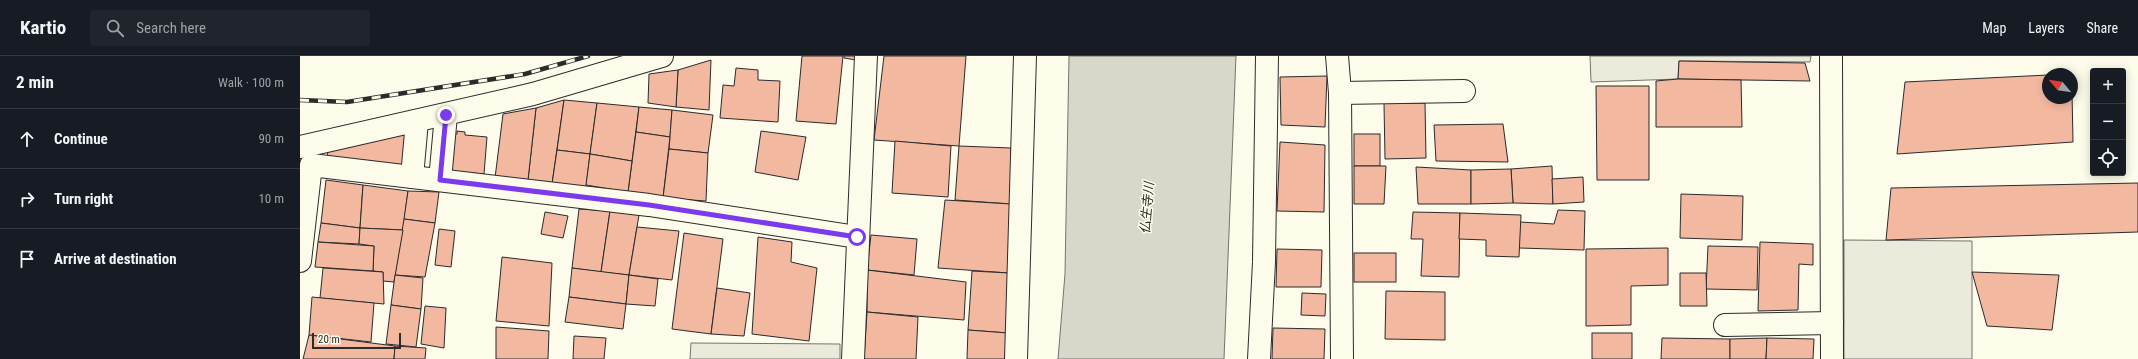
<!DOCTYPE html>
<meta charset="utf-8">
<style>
:root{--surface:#171b24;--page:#20242c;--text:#f1f3f6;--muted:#9ea1a6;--line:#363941}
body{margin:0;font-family:"Roboto Condensed","Noto Sans JP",sans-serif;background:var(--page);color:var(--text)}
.controls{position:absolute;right:12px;top:12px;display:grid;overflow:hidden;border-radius:4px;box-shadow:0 2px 10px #0003}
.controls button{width:36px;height:36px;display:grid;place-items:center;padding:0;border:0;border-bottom:1px solid var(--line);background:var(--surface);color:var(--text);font:20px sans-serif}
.compass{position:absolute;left:1742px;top:12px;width:36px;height:36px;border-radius:50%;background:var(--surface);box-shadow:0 2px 10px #0003;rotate:299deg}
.scale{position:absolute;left:12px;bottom:10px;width:89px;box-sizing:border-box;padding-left:4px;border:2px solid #2b2b2b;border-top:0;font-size:11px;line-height:14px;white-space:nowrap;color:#2b2b2b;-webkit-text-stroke:3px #fdfbea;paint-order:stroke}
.stop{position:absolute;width:12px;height:12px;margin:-9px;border:3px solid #7c3aed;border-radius:50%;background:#fff}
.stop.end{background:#7c3aed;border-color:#fff;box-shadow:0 1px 4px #0008}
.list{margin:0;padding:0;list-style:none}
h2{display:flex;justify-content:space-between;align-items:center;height:52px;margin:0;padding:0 16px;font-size:17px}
h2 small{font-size:13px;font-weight:400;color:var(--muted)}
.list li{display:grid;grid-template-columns:26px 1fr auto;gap:12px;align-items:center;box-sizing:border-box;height:60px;padding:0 16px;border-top:1px solid var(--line)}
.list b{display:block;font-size:15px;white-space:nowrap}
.list em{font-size:13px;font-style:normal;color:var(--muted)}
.icon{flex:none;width:22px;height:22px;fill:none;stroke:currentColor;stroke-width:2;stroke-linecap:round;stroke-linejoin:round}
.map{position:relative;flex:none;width:1838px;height:303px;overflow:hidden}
header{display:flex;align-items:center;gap:24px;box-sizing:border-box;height:56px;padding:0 20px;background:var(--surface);border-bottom:1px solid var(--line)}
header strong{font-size:19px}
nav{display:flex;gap:22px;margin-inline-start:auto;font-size:14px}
.search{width:280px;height:36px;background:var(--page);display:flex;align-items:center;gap:10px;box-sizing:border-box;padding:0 14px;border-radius:4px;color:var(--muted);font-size:15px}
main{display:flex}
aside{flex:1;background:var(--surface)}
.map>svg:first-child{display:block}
.green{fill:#ecebdb;stroke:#74746e}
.parking{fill:#eceadb;stroke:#74746e}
.water{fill:#d8d7c9;stroke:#74746e}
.building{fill:#f2b8a0;stroke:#2b2b2b}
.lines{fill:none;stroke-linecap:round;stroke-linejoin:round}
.street-casing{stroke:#2b2b2b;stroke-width:24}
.street{stroke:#fdfbea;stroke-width:22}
.rail-casing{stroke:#2b2b2b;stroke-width:4.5}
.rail{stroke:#fdfbea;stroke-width:3;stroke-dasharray:9;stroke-linecap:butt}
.route{stroke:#7c3aed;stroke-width:5}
.labels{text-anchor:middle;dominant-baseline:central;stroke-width:3;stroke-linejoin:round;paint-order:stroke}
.water-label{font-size:13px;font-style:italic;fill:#2b2b2b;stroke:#fdfbea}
</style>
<header>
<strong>Kartio</strong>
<div class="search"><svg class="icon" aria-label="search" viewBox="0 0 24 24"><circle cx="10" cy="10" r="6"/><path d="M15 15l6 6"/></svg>Search here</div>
<nav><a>Map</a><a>Layers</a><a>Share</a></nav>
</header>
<main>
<aside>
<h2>2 min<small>Walk · 100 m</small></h2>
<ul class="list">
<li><svg class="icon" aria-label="ahead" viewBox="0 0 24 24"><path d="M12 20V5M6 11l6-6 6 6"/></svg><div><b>Continue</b></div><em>90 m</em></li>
<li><svg class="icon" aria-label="right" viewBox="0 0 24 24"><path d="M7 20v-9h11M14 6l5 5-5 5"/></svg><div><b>Turn right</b></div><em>10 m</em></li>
<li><svg class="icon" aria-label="arrive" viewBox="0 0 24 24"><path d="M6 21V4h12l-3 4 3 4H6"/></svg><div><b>Arrive at destination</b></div></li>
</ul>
</aside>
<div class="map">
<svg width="1838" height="303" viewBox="0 0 1838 303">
<rect width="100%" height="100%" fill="#fdfbea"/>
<polygon class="green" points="391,287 540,288 540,303 390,303"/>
<g class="parking">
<polygon points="1290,0 1511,0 1510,6 1379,5 1378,23 1291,26"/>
<polygon points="1544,184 1672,185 1672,303 1544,303"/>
</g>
<polygon class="water" points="769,0 936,0 924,303 758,303 765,218"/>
<g class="building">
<polygon points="502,0 543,0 536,68 496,65"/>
<polygon points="544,0 556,0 556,4 544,2"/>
<polygon points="584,0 666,0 659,90 574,84"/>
<polygon points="411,4 409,54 376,51 378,14"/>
<polygon points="1379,5 1505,7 1510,25 1378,23"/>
<polygon points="436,12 458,14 458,24 480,25 478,66 420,62 423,29 434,30"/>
<polygon points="378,14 376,51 348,47 349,18"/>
<polygon points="1748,19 1748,42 1772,42 1772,36 1773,86 1597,98 1605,26"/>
<polygon points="1027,20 1025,71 981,69 980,21"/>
<polygon points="1378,23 1441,24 1442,71 1356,71 1356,25"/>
<polygon points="1296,30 1349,30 1349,124 1297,124"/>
<polygon points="264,44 252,128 228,124 236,52"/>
<polygon points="264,44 297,47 290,98 257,94"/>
<polygon points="297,47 339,51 332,105 290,98"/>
<polygon points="1084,47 1125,47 1126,102 1085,103"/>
<polygon points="339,51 372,54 370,81 336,76"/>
<polygon points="236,52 228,124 195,122 203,58"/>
<polygon points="372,54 413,59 408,97 369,93"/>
<polygon points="1203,68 1208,106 1136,105 1134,69"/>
<polygon points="157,75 165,76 165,79 187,81 184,118 148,115 151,78 157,78"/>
<polygon points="461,75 506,81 498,124 455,116"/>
<polygon points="336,76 370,81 363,142 328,136"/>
<polygon points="108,77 104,112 27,103 28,93"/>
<rect x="1054" y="78" width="26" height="32"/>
<polygon points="595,85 651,90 648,141 592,137"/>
<polygon points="980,86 1025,89 1024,156 977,155"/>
<polygon points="659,90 711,92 711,148 655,144"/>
<polygon points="369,93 408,97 406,145 363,142"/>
<polygon points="257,94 290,98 286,131 252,128"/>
<polygon points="290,98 332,105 328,136 286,129"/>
<polygon points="1054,110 1086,110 1084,148 1054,148"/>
<polygon points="1252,110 1253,148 1213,147 1211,113"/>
<polygon points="1116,111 1171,114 1171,148 1118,148"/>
<polygon points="1211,113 1213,147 1171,148 1171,114"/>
<polygon points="1283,121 1284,146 1253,148 1252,123"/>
<polygon points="26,124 63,129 60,172 21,167"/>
<polygon points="1838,127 1838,176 1586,184 1591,132"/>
<polygon points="63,129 108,135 103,174 60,172"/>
<polygon points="108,135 139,136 135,167 104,163"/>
<polygon points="1381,138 1443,140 1442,184 1380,182"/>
<polygon points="645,144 711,148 709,217 638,212"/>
<polygon points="279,153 310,155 301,216 272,212"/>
<polygon points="1258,154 1285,155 1284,194 1219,192 1220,166 1254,168"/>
<polygon points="310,155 339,159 329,219 301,216"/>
<polygon points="245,156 268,160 263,182 241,178"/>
<polygon points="1113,156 1160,157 1159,221 1121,220 1123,183 1111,183"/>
<polygon points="1160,157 1221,159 1219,201 1186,200 1186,184 1159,183"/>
<polygon points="104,163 135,167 125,221 95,219"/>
<polygon points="21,167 60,172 59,188 18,186"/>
<polygon points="337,171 379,175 372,224 329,219"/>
<polygon points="60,172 103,174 94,226 83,225 83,216 73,215 74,190 59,188"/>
<polygon points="139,173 155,175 151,211 135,209"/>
<polygon points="384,177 423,183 411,278 372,273"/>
<polygon points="571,179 617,183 614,219 567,214"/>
<polygon points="458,181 492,186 491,206 517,212 509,285 452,278"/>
<polygon points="18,186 74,190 73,215 15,211"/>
<polygon points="1460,186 1513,188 1513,209 1499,208 1498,254 1458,255"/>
<polygon points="1408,190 1458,191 1457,234 1406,233"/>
<polygon points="1368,192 1368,229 1331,230 1331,269 1286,270 1286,193"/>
<polygon points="977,193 1022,194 1021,231 976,231"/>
<rect x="1054" y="197" width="42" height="29"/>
<polygon points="202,201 252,207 249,270 196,265"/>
<polygon points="23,212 83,216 84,248 20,242"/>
<polygon points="272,212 329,219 326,248 269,241"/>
<polygon points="567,214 666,226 664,264 567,256"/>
<polygon points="672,215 709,217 708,277 668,274"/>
<polygon points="1672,216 1759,219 1752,274 1687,270"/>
<polygon points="1380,217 1406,217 1407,250 1380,250"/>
<polygon points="95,219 123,222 121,253 91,249"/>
<polygon points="329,219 358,223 355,250 326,248"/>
<polygon points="417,232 450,237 444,280 411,278"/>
<polygon points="1086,235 1145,236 1145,284 1085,283"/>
<polygon points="1002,237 1026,238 1025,260 1001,259"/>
<polygon points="12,241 74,247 71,286 9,279"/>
<polygon points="269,241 326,248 323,273 265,266"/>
<polygon points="91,249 121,253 116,291 86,288"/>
<polygon points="125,250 146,252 144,292 121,288"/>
<polygon points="567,256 618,261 616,303 564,303"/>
<polygon points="196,271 249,275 248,303 196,303"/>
<polygon points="973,272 1025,273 1024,303 972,303"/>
<polygon points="668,274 708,277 705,303 667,303"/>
<rect x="1292" y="277" width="40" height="26"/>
<polygon points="9,279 95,290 94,303 3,303"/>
<polygon points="274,280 306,282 304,303 273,303"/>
<polygon points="1362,282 1430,283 1430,303 1361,303"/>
<polygon points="1467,282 1466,303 1430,303 1430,283"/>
<polygon points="1467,282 1514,283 1513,303 1466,303"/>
<polygon points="95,290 126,292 125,303 94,303"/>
</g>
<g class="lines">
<defs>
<g id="street">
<polyline points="1037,0 1040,37 1042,303"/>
<polyline points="1531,0 1532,303"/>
<polyline points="1040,37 1164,35"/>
<polyline points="0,91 233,38 362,0"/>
<polyline points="112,121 117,65"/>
<polyline points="140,124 146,59"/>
<polyline points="0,205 11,109 349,149 557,181"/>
<polyline points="1425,269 1532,267"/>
<polyline points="553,303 566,0"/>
<polyline points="716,303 725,0"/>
<polyline points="959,303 964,206 967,0"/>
</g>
</defs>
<use href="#street" class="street-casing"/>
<use href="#street" class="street"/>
<defs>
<polyline id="rail" points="0,44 47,46 225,18 288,0"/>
</defs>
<use href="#rail" class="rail-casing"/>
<use href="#rail" class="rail"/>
</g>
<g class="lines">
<polyline class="route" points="146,59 140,124 349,149 557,181"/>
</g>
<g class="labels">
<g class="water-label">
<text transform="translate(847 152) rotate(-85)">仏生寺川</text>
</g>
</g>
</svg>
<div class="controls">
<button>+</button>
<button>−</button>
<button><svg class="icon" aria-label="locate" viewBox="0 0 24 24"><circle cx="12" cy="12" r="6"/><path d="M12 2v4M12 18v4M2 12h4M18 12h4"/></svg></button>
</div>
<svg class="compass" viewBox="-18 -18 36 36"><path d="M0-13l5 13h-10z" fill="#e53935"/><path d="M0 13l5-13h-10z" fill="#9ea1a6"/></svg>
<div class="scale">20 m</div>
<div class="stop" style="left:557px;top:181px"></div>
<div class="stop end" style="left:146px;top:59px"></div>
</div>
</main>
